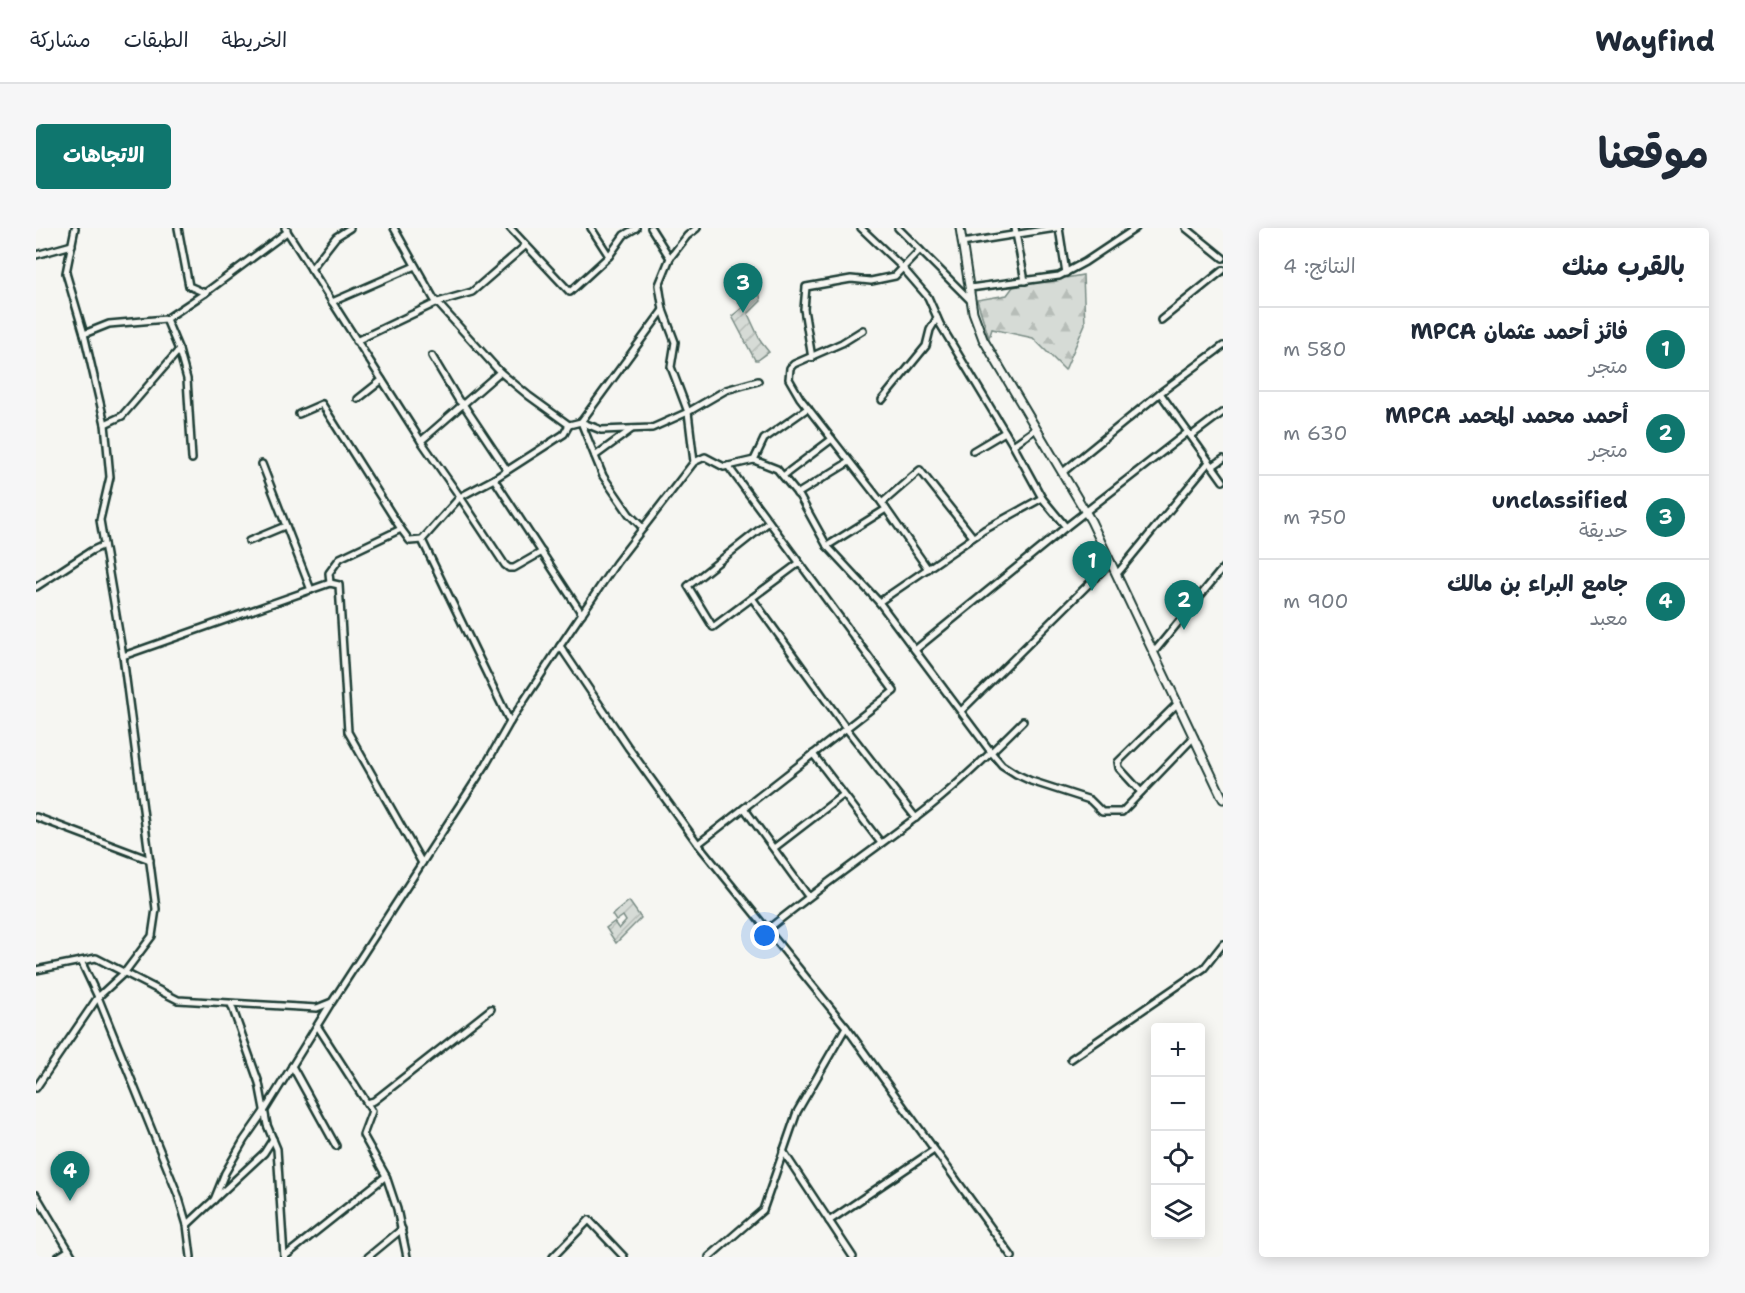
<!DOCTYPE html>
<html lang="ar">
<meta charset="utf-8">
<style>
:root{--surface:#fff;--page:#f6f6f7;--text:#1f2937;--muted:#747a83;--line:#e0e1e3;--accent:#0f766e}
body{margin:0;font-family:"Shantell Sans","Playpen Sans Arabic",sans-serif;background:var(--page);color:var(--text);direction:rtl}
.controls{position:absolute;right:18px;bottom:18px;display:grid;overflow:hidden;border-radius:6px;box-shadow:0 3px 15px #0003}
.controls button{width:54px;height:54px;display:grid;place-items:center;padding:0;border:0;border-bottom:2px solid var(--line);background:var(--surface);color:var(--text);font:30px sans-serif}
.you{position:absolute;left:729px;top:708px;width:21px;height:21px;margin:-15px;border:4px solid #fff;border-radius:50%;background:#1a73e8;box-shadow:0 0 0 9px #1a73e833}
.badge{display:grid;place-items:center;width:39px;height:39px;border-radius:50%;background:var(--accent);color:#fff;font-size:20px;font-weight:700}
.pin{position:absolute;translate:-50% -50px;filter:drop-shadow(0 2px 3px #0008)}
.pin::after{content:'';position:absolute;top:32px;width:21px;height:18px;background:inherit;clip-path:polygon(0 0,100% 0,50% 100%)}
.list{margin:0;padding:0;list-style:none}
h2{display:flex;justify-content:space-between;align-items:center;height:78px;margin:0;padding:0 24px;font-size:26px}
h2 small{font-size:20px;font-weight:400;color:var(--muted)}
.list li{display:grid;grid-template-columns:39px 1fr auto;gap:18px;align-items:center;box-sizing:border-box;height:84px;padding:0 24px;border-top:2px solid var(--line)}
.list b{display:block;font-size:22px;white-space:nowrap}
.list p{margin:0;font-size:20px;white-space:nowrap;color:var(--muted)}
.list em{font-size:20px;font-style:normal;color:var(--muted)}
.icon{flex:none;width:33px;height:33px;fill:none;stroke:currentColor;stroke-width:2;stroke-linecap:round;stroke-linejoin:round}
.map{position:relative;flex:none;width:1187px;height:1029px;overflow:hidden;direction:ltr;border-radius:6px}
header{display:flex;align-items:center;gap:36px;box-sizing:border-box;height:84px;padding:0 30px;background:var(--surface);border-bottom:2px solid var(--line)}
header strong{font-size:28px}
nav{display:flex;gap:33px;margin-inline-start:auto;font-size:21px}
.intro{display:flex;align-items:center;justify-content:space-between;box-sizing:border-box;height:144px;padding:0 36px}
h1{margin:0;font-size:42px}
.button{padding:15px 27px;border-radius:6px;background:var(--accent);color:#fff;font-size:21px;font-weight:700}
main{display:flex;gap:36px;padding:0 36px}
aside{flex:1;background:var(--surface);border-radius:6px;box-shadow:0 3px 15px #0003}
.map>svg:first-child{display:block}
.forest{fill:url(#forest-firs);stroke:#7a8c85;stroke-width:1.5}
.garden{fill:url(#garden-furrows);stroke:#7a8c85;stroke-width:1.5}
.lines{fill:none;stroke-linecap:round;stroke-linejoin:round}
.minor-casing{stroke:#1f3d34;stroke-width:10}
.tertiary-casing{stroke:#1f3d34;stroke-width:11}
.minor{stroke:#f6f6f2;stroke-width:5}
.tertiary{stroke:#f6f6f2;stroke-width:7}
</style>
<header>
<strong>Wayfind</strong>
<nav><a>الخريطة</a><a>الطبقات</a><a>مشاركة</a></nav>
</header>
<div class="intro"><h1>موقعنا</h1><a class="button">الاتجاهات</a></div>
<main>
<aside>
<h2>بالقرب منك<small>النتائج: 4</small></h2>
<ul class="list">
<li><span class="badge">1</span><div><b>فائز أحمد عثمان MPCA</b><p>متجر</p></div><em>580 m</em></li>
<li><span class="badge">2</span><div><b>أحمد محمد المحمد MPCA</b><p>متجر</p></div><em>630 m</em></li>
<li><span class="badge">3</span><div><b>unclassified</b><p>حديقة</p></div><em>750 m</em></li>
<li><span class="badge">4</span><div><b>جامع البراء بن مالك</b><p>معبد</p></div><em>900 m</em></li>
</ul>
</aside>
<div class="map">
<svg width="1187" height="1029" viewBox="0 0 1187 1029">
<defs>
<pattern id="forest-firs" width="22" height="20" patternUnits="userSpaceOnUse" patternTransform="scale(1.5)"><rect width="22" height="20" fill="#d6dbd6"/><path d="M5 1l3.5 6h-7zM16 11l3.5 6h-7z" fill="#b7bdb8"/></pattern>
<pattern id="garden-furrows" width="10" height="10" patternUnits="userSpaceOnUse" patternTransform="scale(1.5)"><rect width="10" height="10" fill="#d6dbd6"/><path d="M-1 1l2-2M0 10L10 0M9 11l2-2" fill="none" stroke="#b7bdb8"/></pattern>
</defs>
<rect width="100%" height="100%" fill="#f6f6f2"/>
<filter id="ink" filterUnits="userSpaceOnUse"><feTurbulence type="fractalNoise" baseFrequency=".0167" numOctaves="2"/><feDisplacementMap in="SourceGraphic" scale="12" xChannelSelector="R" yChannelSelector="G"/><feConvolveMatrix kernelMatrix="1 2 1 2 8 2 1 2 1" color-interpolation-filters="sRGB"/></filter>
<g filter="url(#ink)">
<polygon class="forest" points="1047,47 1049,96 1029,142 997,110 956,101 953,110 941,72 971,67 977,59"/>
<g class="garden">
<polygon points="713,38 720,47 716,52 723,63 725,73 712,86 725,114 733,124 722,132 719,132 696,88 706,80 690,51"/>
<polygon points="593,673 605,690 580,715 570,700 578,694 583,701 590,693 587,688 580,693 576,687"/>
</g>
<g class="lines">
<defs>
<g id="minor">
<polyline points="39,0 30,45 48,106 69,196 74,249 64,292 87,428 120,681 116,708 89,744 62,769 142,967 151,997 155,1029"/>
<polyline points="142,0 153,58 169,65"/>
<polyline points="249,0 385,213"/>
<polyline points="358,0 398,71 464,144 385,213 424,269 386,312 474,494"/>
<polyline points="474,0 534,64 573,28 588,7 600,0"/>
<polyline points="555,0 573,28"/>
<polyline points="825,0 866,39 892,69 904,96 977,217 1006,270 1030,299"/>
<polyline points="862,0 934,72"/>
<polyline points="979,0 989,53"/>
<polyline points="1023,0 1030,45"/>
<polyline points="1150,0 1187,30"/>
<polyline points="926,15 1020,0"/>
<polyline points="0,27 36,17"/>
<polyline points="634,30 651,8 661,0"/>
<polyline points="275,41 300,9 314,0"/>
<polyline points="934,60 1023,48 1049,34 1100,0"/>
<polyline points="296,74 379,38"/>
<polyline points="1125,92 1187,42"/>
<polyline points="827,102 806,115 758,136 754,140 753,151 764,170 846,275 892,341"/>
<polyline points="48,106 73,96 130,91 169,65 251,4 251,2"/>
<polyline points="320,113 402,74 436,64 489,18"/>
<polyline points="143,122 151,151 156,231"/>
<polyline points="396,128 423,173 427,176 471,242"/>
<polyline points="776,130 768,81 770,59 815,51 835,53 859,48 884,22"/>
<polyline points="464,144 493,168 533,197 545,194 565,202 616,200 652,184 690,162 722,153"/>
<polyline points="1124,165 1187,253"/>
<polyline points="322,171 346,152"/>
<polyline points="846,172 890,118 894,102 901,90"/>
<polyline points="263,186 286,176 365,301 374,313 386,312"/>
<polyline points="69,196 86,188 143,122 130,91"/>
<polyline points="1155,208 1187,184"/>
<polyline points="977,217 1000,201"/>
<polyline points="937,223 969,204"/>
<polyline points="559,228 596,201"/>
<polyline points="718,232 728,211 772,180"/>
<polyline points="658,234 669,229 688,239 718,232 741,241 764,269 791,318 843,374 955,524 966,537 980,546 995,553 1054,572 1066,584 1086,584 1158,509"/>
<polyline points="226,236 275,362"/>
<polyline points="1177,238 1187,231"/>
<polyline points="1027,244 1124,165 1187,118"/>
<polyline points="747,248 796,211"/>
<polyline points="458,251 546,386"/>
<polyline points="761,266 813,234"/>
<polyline points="846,275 884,242 937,309"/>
<polyline points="733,294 652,358 677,399 763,335"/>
<polyline points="607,300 593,286 567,248 545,194 627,82"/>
<polyline points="213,313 249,298"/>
<polyline points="791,318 850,281"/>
<polyline points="506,324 478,340 473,340 469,337 424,269 458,251 528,206 533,197"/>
<polyline points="1081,346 1173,234"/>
<polyline points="294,355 293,345 304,330 365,301"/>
<polyline points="0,359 55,323 68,317"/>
<polyline points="716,370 810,500 880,590"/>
<polyline points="843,374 948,302 1006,270"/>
<polyline points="524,418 592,519 662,616 810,799 976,1029"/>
<polyline points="879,422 1030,299 1152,204"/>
<polyline points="1118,424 1187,340"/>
<polyline points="87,428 294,355 303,357 312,504 386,635"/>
<polyline points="925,483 1075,334"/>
<polyline points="777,526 845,615"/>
<polyline points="1105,564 1083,540 1082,534 1142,475"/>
<polyline points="708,580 772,668"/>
<polyline points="0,589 114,632"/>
<polyline points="662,616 858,463 692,238"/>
<polyline points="738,620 807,567"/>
<path d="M731,702C779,663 829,628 878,591C917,562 953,527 987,493"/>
<polyline points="0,742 60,730 142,772 281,780 296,774 449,538 474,494 524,418 580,335 658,234 652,184 635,139 639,114 627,82 623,57 634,30 615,0"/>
<polyline points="195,776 223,855 231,897 241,921 248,1029"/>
<polyline points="282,799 336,883 327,907 350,948 361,981 371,1029"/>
<polyline points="1035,831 1168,740 1187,716"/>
<polyline points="256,838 300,918"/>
<polyline points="0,860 62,769 45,733"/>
<polyline points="331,875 338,873 455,781"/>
<polyline points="747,923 817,1029"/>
<polyline points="0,967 37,1029"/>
<polyline points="178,972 189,945 208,912 229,882 295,775"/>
<polyline points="793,993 898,922"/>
<polyline points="151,997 228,925 237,911"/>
<polyline points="22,1029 33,1022"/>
<polyline points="248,1029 350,948"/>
<polyline points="332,1029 366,1001"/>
<polyline points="517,1029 553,992 588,1029"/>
<polyline points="673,1029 727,982 761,884 810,799"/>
</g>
<polyline id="tertiary" points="924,0 937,84 947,111 1055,293 1187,571"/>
</defs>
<use href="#minor" class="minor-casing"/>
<use href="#tertiary" class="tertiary-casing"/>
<use href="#minor" class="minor"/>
<use href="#tertiary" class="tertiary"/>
</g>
</g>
</svg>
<div class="controls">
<button>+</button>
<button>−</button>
<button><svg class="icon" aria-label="locate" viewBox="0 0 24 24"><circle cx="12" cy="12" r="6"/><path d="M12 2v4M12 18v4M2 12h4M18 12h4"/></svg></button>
<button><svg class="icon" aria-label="layers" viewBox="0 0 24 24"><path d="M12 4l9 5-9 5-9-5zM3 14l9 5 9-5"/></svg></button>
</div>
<div class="you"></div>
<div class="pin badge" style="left:1056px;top:363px">1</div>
<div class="pin badge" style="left:1148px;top:402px">2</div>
<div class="pin badge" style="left:707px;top:85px">3</div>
<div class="pin badge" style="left:34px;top:973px">4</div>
</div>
</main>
